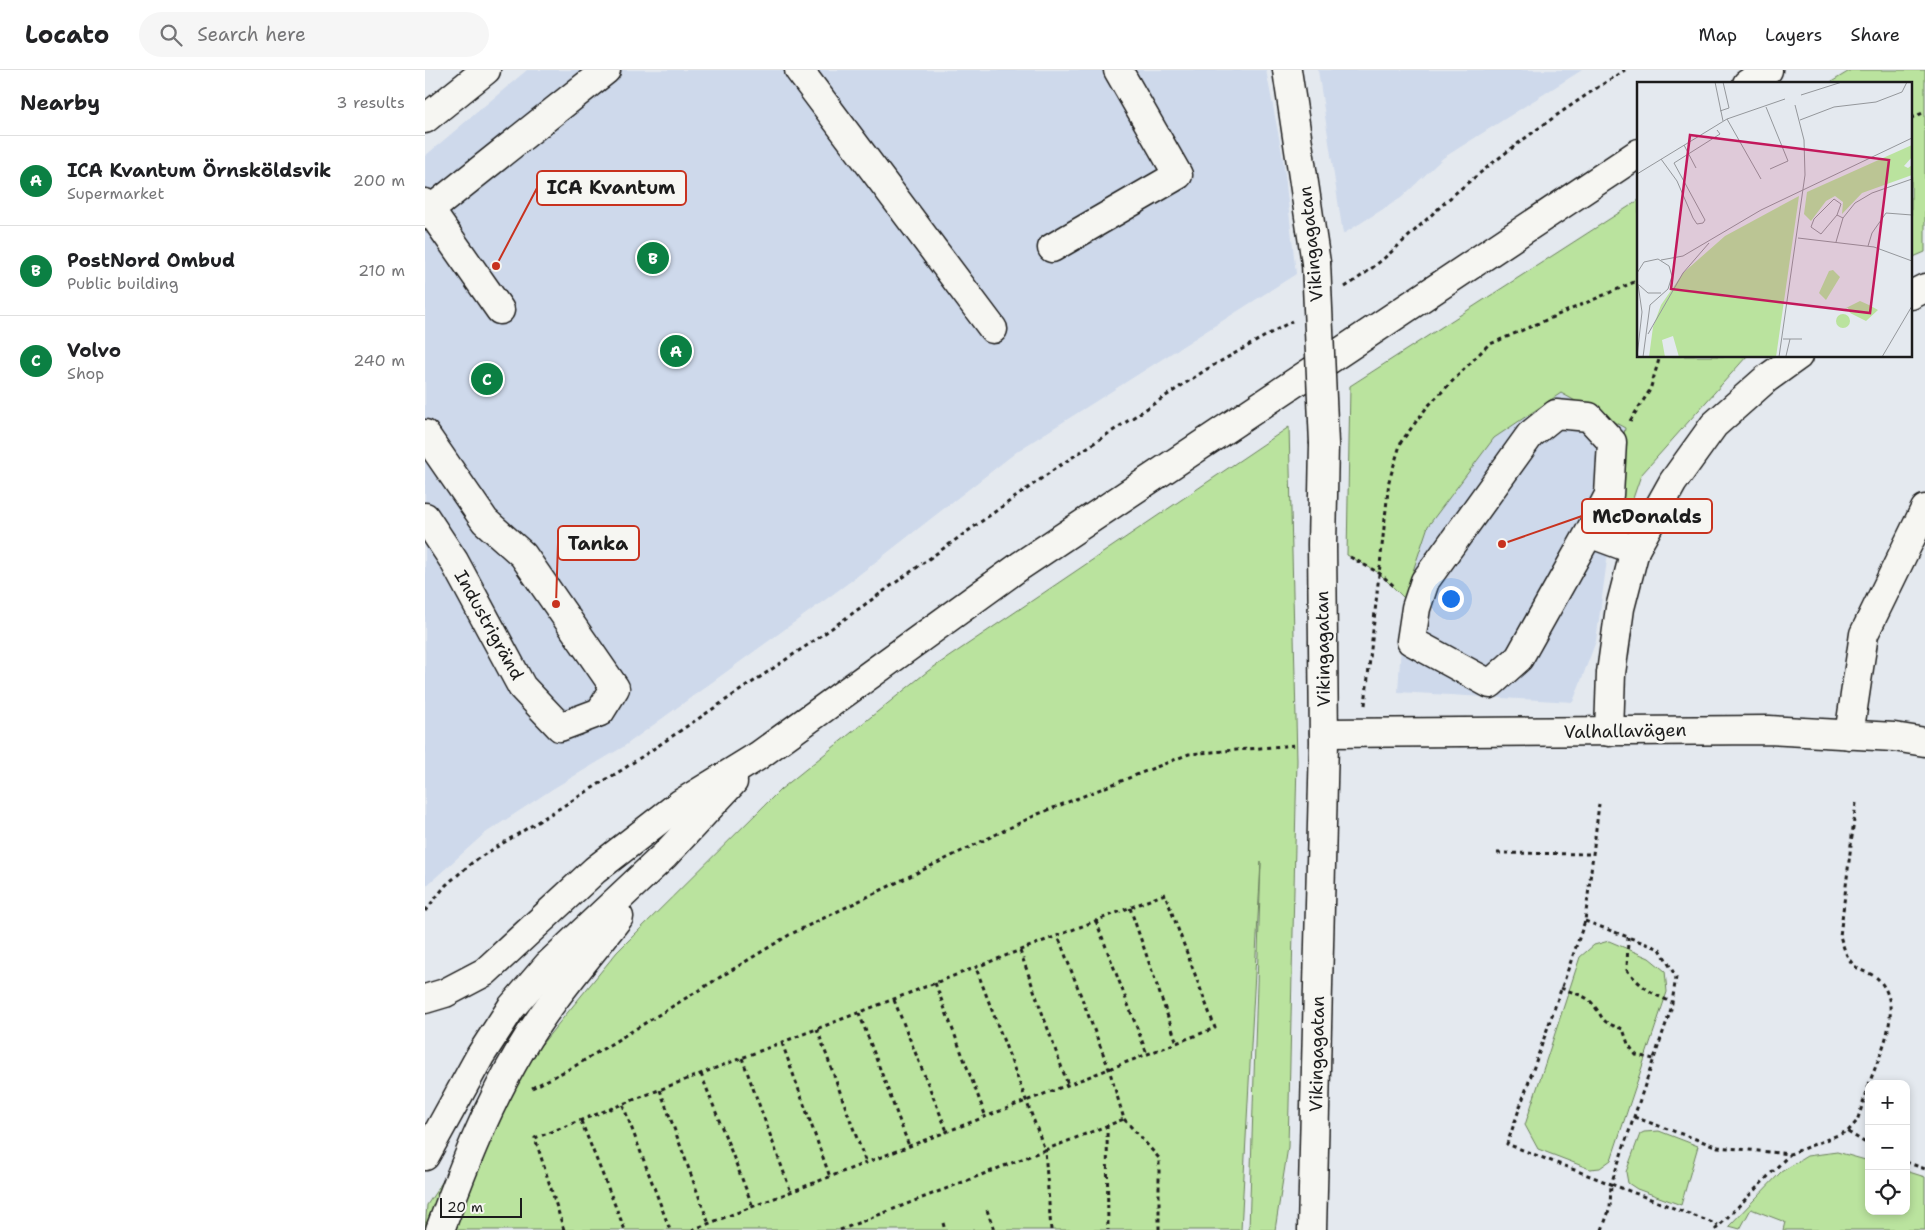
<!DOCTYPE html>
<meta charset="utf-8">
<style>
:root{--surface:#fff;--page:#f6f6f6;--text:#202124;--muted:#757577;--line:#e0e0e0;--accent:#0b8043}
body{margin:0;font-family:"Shantell Sans",sans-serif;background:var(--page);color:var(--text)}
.controls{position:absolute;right:15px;bottom:15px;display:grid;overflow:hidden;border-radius:10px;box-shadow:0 2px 8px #0003}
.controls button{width:45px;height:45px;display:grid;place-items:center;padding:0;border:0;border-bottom:1px solid var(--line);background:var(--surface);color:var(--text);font:25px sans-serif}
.scale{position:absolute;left:15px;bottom:12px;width:82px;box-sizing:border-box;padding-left:5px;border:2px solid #1c1c1c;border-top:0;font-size:14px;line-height:18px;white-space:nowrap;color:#1c1c1c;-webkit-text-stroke:4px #f6f6f2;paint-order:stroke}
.you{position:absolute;left:1025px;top:528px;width:18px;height:18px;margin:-12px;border:4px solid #fff;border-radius:50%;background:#1a73e8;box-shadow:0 0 0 8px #1a73e833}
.badge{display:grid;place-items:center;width:32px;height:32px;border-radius:50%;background:var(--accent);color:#fff;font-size:16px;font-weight:700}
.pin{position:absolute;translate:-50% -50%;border:2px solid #fff;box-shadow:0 1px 5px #0006}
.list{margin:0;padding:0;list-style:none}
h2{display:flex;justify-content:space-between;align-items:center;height:65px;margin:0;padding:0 20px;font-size:21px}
h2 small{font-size:16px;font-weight:400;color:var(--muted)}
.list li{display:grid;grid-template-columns:32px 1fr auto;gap:15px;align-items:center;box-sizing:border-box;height:90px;padding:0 20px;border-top:1px solid var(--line)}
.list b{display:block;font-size:19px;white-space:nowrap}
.list p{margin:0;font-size:16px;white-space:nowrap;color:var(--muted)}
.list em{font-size:16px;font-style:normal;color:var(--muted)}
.icon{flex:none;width:28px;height:28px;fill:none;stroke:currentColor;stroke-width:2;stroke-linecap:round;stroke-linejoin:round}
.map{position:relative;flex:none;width:1500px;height:1160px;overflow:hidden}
header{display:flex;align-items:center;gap:30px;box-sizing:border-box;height:70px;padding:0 25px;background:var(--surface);border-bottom:1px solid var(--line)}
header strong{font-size:24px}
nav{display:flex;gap:28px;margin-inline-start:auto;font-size:18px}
.search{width:350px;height:45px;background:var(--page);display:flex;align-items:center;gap:12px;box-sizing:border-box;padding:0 18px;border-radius:28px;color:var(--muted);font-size:19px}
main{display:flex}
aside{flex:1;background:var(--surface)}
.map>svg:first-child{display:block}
.built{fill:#ced9eb}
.green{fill:#bae39e;stroke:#6b805d}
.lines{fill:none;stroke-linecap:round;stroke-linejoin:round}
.minor-casing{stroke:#1c1c1c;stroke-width:31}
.highway-casing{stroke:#1c1c1c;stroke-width:31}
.path{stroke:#1c1c1c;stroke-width:3;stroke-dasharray:4 4;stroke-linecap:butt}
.minor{stroke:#f6f6f2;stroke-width:28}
.highway{stroke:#f6f6f2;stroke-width:28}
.minor-bridge-casing{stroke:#1c1c1c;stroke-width:31;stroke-linecap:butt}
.minor-bridge{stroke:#f6f6f2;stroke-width:28}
.labels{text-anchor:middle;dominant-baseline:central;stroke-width:5;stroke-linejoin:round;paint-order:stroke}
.street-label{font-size:18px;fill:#1c1c1c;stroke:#f6f6f2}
.inset-road{fill:none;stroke:#94979b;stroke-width:1}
.view{fill:#c2185b;fill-opacity:0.15;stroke:#c2185b;stroke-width:2.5}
.inset-edge{fill:none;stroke:#1c1c1c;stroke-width:2.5}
.leader{fill:none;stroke:#c8321e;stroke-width:2}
.callout-dot{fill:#c8321e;stroke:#f6f6f2;stroke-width:2}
.callout{fill:#f6f6f2;stroke:#c8321e;stroke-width:2}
.callout-label{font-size:19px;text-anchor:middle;font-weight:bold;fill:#1c1c1c}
</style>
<header>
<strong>Locato</strong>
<div class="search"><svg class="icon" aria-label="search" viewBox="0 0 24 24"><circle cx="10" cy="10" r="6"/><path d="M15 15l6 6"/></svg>Search here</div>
<nav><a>Map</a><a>Layers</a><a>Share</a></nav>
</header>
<main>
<aside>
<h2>Nearby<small>3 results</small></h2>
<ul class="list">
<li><span class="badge">A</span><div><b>ICA Kvantum Örnsköldsvik</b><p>Supermarket</p></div><em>200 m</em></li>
<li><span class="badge">B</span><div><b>PostNord Ombud</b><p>Public building</p></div><em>210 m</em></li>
<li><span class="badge">C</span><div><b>Volvo</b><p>Shop</p></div><em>240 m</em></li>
</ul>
</aside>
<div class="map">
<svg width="1500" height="1160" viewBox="0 0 1500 1160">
<rect width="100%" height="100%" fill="#e4e9ef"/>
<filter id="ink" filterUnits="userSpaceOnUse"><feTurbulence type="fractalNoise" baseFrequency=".02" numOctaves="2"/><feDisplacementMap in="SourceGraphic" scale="10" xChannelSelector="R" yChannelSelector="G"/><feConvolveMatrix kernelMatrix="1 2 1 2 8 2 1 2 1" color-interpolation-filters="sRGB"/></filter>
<g filter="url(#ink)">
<g class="built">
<polygon points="102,0 841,0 858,88 871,204 594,380 426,511 198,677 129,718 59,764 0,817 0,86"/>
<polygon points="893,0 1157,0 1018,88 976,128 918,164"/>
<polygon points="1136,323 1200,358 1171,571 1148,632 973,622 979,528 1002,456 1069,368"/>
</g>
<g class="green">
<polygon points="1426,0 1500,0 1500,182 1486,188 1486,14 1403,14"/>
<polygon points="1214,130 1214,286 1322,286 1216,405 1202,446 1188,446 1200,358 1136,323 1069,368 1003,456 979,528 954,503 922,485 925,316"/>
<polygon points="864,357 872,690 863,1077 850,1160 824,1160 836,792 816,1160 0,1160 2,1135 72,1029 192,882 355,720 503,601"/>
<polygon points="1184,871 1224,888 1240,901 1242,922 1186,1090 1175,1098 1165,1099 1113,1079 1100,1055 1155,887 1169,875"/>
<polygon points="1234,1061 1273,1076 1256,1135 1212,1119 1203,1113 1201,1102 1215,1064 1219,1062"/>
<polygon points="1412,1082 1444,1091 1444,1141 1481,1141 1481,1101 1500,1107 1500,1160 1358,1160 1360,1152 1326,1139 1315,1159 1304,1156 1356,1102 1382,1086"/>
</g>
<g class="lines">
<defs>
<g id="minor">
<polyline points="374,0 568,259"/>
<polyline points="862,0 891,193"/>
<polyline points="0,49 61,0"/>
<polyline points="0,133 75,240"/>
<polyline points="0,144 181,0"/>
<polyline points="627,178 753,105 693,0"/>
<polyline points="1486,225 1500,218"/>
<polyline points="0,364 60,451 98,485 190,618 175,642 135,657 97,617 29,491 0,447"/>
<polyline points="1164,463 1184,425 1187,372 1164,347 1131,344 1105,365 1000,511 991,538 986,571 1065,614 1094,588 1164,463 1210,480"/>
<polyline points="1184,662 1186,603 1195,538 1210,480 1248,412 1289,355 1341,309 1373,286"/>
<polyline points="899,663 1344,660 1469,667 1500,672"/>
<polyline points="1424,665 1439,564 1500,439"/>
<polyline points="887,1160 899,672 897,475 899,374"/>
</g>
<g id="highway">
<polyline points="1322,14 1343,0"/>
<polyline points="0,929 20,923 60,902 170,800 255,734 333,686 595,496 1214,83"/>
<polyline points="0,1086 55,986 86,938 123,895 240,785 308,712"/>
<path d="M15,1160C38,1098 62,1036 96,979C124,931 161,890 194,847"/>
</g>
</defs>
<use href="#minor" class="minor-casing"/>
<use href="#highway" class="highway-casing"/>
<g class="path">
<polyline points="1486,48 1500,42"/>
<path d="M920,217C965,189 999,149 1039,116C1090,74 1144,35 1200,0"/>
<polyline points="1205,351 1225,320 1235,286"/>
<polyline points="925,487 954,503 969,516"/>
<polyline points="940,635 964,411 976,372 1002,337 1063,275 1214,210"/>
<path d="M1431,733L1415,866C1419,878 1422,892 1434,899C1440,902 1447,904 1452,908C1481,936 1455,983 1444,1014"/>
<polyline points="1072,783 1168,784"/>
<polyline points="705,838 752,973"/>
<polyline points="0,841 21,815 49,791 200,698 393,568 634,396 782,299 867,251"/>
<polyline points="671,851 722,984"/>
<polyline points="1160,851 1235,879 1251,907 1246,939 1186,1114 1082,1074 1160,851 1174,734"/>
<path d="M1203,867L1202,900C1215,916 1228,925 1247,932"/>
<polyline points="595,881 643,1015"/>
<polyline points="510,913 561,1047"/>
<path d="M1136,918C1145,922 1160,925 1166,932C1181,949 1172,951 1198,959L1203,974L1211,985L1229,989"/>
<polyline points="469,930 522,1061"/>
<polyline points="434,943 484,1076"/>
<polyline points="392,959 441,1093"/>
<polyline points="357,973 405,1107"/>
<polyline points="317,988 366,1122"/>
<polyline points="276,1004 328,1137"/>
<polyline points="107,1018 150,996 364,865 613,744 764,684 871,675"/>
<polyline points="235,1020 284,1154"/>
<polyline points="198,1035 245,1160"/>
<polyline points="1209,1047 1293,1077 1365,1084 1423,1061 1432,1051 1444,1015"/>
<polyline points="699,1049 734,1088 734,1160"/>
<polyline points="156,1051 200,1160"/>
<polyline points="682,1055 683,1160"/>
<polyline points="1423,1062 1444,1075"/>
<polyline points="1481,1092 1500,1099"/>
<polyline points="562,1140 569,1160"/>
<polyline points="518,1153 520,1160"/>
<polyline points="139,1160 110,1068 740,824 790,958 267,1160"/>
<polyline points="415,1160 620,1080 551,898"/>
<polyline points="626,1160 620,1080 699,1049 684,999 633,866"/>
<polyline points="1177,1160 1185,1138 1186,1114 1293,1155"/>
<polyline points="1290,1160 1365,1084"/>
</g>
<use href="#minor" class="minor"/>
<use href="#highway" class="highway"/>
<defs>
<polyline id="minor-bridge" points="891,193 899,374"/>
</defs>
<use href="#minor-bridge" class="minor-bridge-casing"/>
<use href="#minor-bridge" class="minor-bridge"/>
</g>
</g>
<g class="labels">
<g class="street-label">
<text transform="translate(886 174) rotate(-96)">Vikingagatan</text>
<text transform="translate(64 555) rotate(61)">Industrigränd</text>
<text transform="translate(898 579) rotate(-91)">Vikingagatan</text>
<text transform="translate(1200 661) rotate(-1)">Valhallavägen</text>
<text transform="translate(892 984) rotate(-89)">Vikingagatan</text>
</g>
</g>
<g transform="translate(1212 12)">
<rect width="275" height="275" fill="#e4e9ef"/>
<path d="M275,63V75L267,84L271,86L275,83V93L225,111L205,132L206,120L198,114L189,119L174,139L167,132L170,110ZM162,114L139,275H42L36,254L25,258L28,275H12L16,245L24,223L46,191L88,154ZM196,188L203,195L189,218L182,211L192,189ZM223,219L232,223L241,228L229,239L213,231L211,226L207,227ZM199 239a7 7 0 1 1 14 0a7 7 0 1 1-14 0Z" fill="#bae39e"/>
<path class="inset-road" d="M78,0L86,39M164,13L205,0M129,25L151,79L133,87M83,29L92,26L86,0M90,37L124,97M163,38L197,25L239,20L265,10L270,0M47,63L59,86M24,77L40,99L56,136L60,142L66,141L68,138L37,81L83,52L80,48M0,92L90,37L148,17M200,133L204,122L197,117L177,137L174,145L184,152L200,133L206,136M161,156L237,165L275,179M199,160L206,136L218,121L235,111L275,97M231,164L235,151L249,131L275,133M24,178L46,174L124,128L275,56M0,191L7,180L21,177L32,184L35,194L31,207L13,223L6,275M2,203L11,211H24M11,252L46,191L72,161M146,257H165M149,274L153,257M0,275L5,230L1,202M142,275L168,93L167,58L158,23M245,275L275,224"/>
<path class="view" d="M53,53L252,78L233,231L34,207Z"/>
<rect width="275" height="275" class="inset-edge"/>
</g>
<path class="leader" d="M71 196L112 118M1077 474L1157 446M131 534L133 473"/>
<g class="callout-dot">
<circle cx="71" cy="196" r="5"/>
<circle cx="1077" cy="474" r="5"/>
<circle cx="131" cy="534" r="5"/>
</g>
<g class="callout">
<rect x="112" y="101" width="149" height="34" rx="5"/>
<rect x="1157" y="429" width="130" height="34" rx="5"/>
<rect x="133" y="456" width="81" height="34" rx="5"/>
</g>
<g class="callout-label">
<text x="186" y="124">ICA Kvantum</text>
<text x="1222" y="453">McDonalds</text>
<text x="173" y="480">Tanka</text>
</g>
</svg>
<div class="controls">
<button>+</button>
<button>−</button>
<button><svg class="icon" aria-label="locate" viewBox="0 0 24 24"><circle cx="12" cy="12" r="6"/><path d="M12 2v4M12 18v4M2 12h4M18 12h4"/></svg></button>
</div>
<div class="scale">20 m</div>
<div class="you"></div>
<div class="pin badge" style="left:251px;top:281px">A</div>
<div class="pin badge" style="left:228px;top:188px">B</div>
<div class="pin badge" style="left:62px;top:309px">C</div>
</div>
</main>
